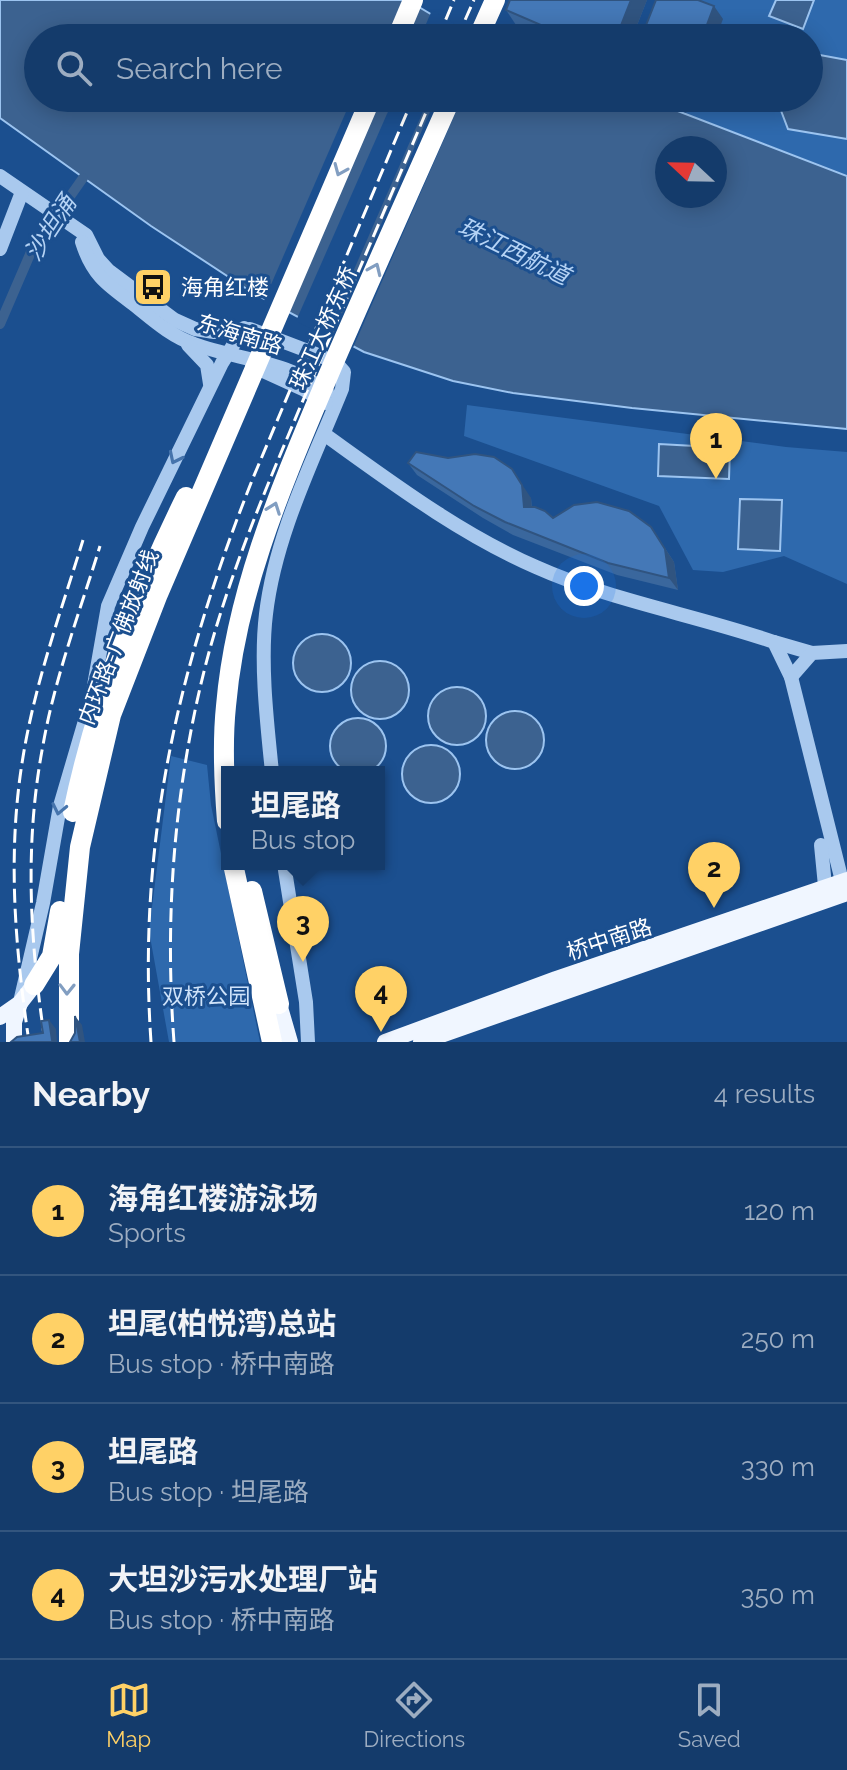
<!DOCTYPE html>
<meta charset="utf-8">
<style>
:root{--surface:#143b6b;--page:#1d4271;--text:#f1f3f6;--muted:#9dadc1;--line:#33557e;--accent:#ffd166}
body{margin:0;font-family:Raleway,"Noto Sans SC",sans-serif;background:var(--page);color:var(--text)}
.compass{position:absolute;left:655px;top:136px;width:72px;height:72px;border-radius:50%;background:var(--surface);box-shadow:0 4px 20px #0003;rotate:292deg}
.you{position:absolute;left:584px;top:586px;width:28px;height:28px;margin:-20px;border:6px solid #fff;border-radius:50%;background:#1a73e8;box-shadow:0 0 0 12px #1a73e833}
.badge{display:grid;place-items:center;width:52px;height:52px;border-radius:50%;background:var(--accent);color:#111;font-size:26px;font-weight:700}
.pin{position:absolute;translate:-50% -66px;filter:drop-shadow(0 2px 4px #0008)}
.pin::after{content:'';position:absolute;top:42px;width:28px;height:24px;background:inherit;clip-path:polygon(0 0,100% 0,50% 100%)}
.popup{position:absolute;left:221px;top:766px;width:164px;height:104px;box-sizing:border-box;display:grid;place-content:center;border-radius:0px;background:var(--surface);filter:drop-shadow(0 2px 6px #0005);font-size:26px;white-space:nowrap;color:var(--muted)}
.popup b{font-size:30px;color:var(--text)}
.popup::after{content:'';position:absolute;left:50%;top:100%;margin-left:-16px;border:16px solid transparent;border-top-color:var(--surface)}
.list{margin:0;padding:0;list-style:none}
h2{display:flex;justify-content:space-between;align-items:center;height:104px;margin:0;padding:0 32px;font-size:34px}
h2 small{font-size:26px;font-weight:400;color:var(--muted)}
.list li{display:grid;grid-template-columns:52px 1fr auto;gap:24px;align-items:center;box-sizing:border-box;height:128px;padding:0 32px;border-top:2px solid var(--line)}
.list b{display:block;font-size:30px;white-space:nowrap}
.list p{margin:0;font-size:26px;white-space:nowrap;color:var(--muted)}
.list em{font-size:26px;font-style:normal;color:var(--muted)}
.icon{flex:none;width:44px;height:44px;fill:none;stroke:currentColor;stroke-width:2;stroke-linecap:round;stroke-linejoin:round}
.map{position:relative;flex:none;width:847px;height:1042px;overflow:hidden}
.search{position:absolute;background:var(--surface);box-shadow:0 4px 20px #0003;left:24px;right:24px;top:24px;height:88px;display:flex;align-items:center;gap:20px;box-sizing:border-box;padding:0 28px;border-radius:44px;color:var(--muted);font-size:30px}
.sheet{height:616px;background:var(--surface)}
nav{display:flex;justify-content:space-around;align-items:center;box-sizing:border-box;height:112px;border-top:2px solid var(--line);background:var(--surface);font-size:22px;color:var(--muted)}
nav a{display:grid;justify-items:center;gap:4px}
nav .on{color:var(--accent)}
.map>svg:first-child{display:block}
.green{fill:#2e69ad}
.water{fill:#3c6290;stroke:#9cc4f0;stroke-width:2;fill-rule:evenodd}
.pier{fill:#1b4f8f}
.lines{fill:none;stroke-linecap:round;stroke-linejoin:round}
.canal{stroke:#3c6290;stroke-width:10}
.minor{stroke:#a9c9ee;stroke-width:14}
.major{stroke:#f0f6ff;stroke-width:16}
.highway{stroke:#fff;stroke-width:20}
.rail{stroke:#fff;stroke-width:3;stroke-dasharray:14 6;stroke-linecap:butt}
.wall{fill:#3a679d}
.shaded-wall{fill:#305480}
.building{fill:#4478b7;stroke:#305480;stroke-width:2}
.oneway{stroke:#829ec1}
.oneway2{stroke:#4674ac}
.labels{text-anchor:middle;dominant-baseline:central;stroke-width:6;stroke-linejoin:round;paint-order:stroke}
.poi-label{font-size:22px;fill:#fff;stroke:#1b4f8f;text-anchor:start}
.street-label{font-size:22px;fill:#fff;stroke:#1b4f8f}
.park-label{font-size:22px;fill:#cfe3fa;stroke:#1b4f8f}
.water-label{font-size:24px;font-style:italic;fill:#b5d3f5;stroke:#1b4f8f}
</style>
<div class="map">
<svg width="847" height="1042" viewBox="0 0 847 1042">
<rect width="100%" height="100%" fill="#1b4f8f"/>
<g class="green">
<polygon points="669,0 847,0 847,175 645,98 809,98 809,38 654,38"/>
<polygon points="467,405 786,447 847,452 847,584 784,556 723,572 693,570 659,506 464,436"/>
<polygon points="171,756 207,765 211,805 260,1042 169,1042 149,931"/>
</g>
<g class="water">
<path d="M0,0H407L471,38H38V98H644L847,176V429L632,408L513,393L453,381L364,352L253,293L151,226L0,118ZM667,148H715V196H667Z"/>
<polygon points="776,0 814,0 803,29 769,16"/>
<polygon points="809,53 847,60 847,139 788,129 780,108 767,98 809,98"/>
<polygon points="659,444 730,448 729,479 658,476"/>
<polygon points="740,499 782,500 780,551 738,549"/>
<circle cx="322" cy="663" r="29"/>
<circle cx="380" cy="690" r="29"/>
<circle cx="457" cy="716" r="29"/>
<circle cx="515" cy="740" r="29"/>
<circle cx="358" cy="746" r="28"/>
<circle cx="431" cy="774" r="29"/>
</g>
<g class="pier">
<polygon points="432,10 460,27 455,38 420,38"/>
<polygon points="352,98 381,98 287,316 263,303"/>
<polygon points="394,98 429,98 325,336 296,321"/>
<polygon points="436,98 462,98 352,350 331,339"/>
</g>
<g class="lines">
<polyline class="canal" points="0,324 31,252 83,178"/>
<g class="minor">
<path d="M0,176L86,235L98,259L108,270L175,320L195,329L214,332L250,329L321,356L336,363L344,372L342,389C313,461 275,536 266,614C260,663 267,723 272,772"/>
<path d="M82,242C92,274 106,284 132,303C151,318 170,336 194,344C238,360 289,361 327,392"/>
<polyline points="0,249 22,192"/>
<polyline points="188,345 207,365 210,384"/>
<polyline points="252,366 303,389 326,403"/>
<path d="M324,434C391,482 460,534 536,567C612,601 696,615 774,642L791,677L842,881"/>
<polyline points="774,642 812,653"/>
<polyline points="791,677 812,653 847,651"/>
<polyline points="821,845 826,896"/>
<polyline points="284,864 306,1002 308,1042"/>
<polyline points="20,1002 43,903 60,806 92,697 108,606 142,527 222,363 244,328"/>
</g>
<g class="major">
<polyline points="279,1004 290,1042"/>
<polyline points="0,1017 20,1003 34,985"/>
<polyline points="14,1042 14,1022 20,1003"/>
<polyline points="385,1042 556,979 847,880"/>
<polyline points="421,1042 847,893"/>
</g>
<g class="highway">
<polyline points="397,38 413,0"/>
<polyline points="478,38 495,0"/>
<path d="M73,812C96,702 136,598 186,497"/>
<path d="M227,821C224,783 222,744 226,706C236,589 283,483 328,376C368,283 410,191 451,98"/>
<polyline points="233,864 272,1042"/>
<polyline points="252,891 279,1004"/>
<polyline points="34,985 52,956 60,911"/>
<polyline points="69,1042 69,954 80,847 111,715 158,594 371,98"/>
</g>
<g class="rail">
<polyline points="438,38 454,0"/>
<polyline points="457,38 474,0"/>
<path d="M29,1042C15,947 7,853 23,757C35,683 61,611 83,540"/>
<path d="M45,1042C30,942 24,845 43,745C55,677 80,611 100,546"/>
<path d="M151,1042C137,841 179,664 253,478L413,98"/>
<path d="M174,1042C165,923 173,805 200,688C223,588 264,493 304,398C347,298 390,198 432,98"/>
</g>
</g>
<g class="wall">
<polygon points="647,0 632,38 546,38 516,25 506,10"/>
<polygon points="647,98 692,98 686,113"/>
<polygon points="448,458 531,498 532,507 553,518 659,539 674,562 678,590 617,575 513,535 483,518 417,475 408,463"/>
</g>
<g class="shaded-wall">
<polygon points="631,0 647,0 632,38 616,38"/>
<polygon points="714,6 723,19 716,38 702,38"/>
<polygon points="678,98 692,98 686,113 677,101"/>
<polygon points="512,469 531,498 533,520 524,507"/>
<polygon points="651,527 674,562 678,590 669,578"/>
<polygon points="75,1016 82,1025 85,1042 80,1042"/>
<polygon points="49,1020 56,1029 57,1042 53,1042 52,1040"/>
</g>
<g class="building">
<polygon points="510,0 631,0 616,38 571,38 506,10"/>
<polygon points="656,0 698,0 714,6 702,38 641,38"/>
<polygon points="416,452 448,458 475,454 494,457 512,469 522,485 524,507 535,507 545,511 553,518 574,505 597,502 629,511 651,527 665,549 669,578 608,563 505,522 474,506 408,463"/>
<polygon points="75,1016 80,1042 70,1042 75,1033"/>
<polygon points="49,1020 52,1040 54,1042 11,1042 17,1037 43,1033 41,1021"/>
</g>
<defs><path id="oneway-chevron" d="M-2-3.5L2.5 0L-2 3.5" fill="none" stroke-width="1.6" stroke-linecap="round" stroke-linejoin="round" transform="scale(2)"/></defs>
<g class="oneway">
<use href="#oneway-chevron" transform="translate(340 170) rotate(113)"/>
<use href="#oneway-chevron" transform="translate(375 269) rotate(-66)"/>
<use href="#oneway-chevron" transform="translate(274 508) rotate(-70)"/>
<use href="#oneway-chevron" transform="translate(67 989) rotate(91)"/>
</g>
<g class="oneway2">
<use href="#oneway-chevron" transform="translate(175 458) rotate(116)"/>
<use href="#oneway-chevron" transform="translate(59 809) rotate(102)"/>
</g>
<defs>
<symbol id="bus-square" viewBox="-11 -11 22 22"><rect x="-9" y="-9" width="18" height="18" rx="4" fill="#ffd166" stroke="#1b4f8f"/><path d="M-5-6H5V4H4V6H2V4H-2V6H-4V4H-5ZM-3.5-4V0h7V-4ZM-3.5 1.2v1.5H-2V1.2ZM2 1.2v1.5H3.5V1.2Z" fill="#111"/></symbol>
</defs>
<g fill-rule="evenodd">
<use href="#bus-square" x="131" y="265" width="44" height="44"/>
</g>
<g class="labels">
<g class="poi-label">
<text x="181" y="287">海角红楼</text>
</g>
<g class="street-label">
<text transform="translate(323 328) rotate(-66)">珠江大桥东桥</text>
<text transform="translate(240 334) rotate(17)">东海南路</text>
<text transform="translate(118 637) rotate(-69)">内环路-广佛放射线</text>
<text transform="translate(609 939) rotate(-18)">桥中南路</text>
</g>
<g class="park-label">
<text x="206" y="996">双桥公园</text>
</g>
<g class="water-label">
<text transform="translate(50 228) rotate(-57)">沙坦涌</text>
<text transform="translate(514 251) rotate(26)">珠江西航道</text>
</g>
</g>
</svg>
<svg class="compass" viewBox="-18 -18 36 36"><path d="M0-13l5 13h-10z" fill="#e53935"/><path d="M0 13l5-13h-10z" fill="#9dadc1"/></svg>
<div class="you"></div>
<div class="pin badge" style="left:716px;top:479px">1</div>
<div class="pin badge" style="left:714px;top:908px">2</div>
<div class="pin badge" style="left:303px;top:962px">3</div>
<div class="popup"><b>坦尾路</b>Bus stop</div>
<div class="pin badge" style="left:381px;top:1032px">4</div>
<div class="search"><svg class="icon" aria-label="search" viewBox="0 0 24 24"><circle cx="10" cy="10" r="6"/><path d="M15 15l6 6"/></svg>Search here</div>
</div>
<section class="sheet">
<h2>Nearby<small>4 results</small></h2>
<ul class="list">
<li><span class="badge">1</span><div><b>海角红楼游泳场</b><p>Sports</p></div><em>120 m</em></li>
<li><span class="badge">2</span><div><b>坦尾(柏悦湾)总站</b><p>Bus stop · 桥中南路</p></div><em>250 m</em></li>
<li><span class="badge">3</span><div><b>坦尾路</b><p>Bus stop · 坦尾路</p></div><em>330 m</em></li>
<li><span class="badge">4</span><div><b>大坦沙污水处理厂站</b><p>Bus stop · 桥中南路</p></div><em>350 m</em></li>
</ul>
</section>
<nav>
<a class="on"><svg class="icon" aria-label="map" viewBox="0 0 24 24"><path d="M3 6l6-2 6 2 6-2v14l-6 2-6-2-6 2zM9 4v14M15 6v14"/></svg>Map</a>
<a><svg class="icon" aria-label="directions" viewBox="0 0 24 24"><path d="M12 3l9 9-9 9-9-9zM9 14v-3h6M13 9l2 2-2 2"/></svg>Directions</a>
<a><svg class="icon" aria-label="saved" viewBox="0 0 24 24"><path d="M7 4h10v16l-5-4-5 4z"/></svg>Saved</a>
</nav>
